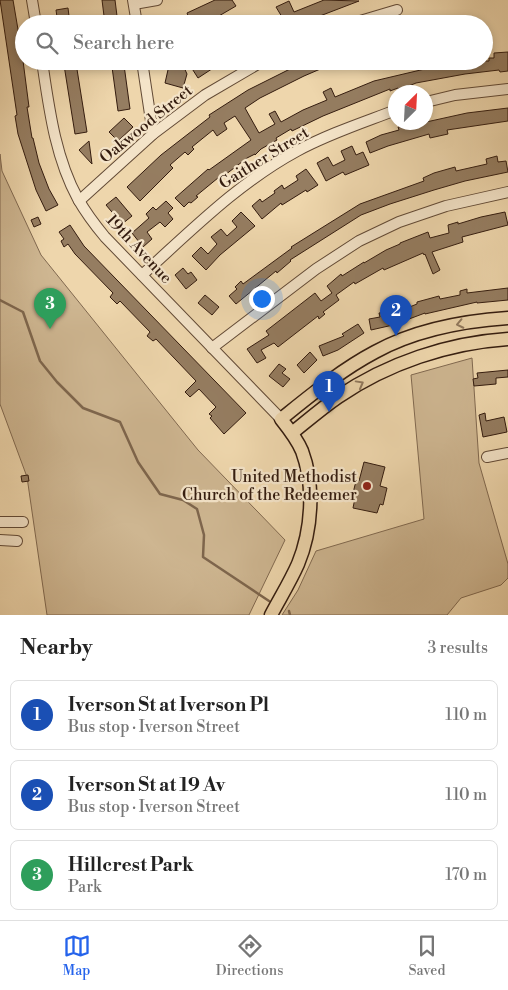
<!DOCTYPE html>
<meta charset="utf-8">
<style>
:root{--surface:#fff;--page:#f6f6f6;--text:#222;--muted:#767676;--line:#e0e0e0;--accent:#2563eb}
body{margin:0;font-family:"Libre Bodoni",serif;background:var(--page);color:var(--text)}
.compass{position:absolute;left:388px;top:85px;width:45px;height:45px;border-radius:50%;background:var(--surface);box-shadow:0 2px 8px #0003;rotate:24deg}
.you{position:absolute;left:261px;top:298px;width:18px;height:18px;margin:-12px;border:4px solid #fff;border-radius:50%;background:#1a73e8;box-shadow:0 0 0 8px #1a73e833}
.badge{display:grid;place-items:center;width:32px;height:32px;border-radius:50%;background:var(--accent);color:#fff;font-size:16px;font-weight:700}
.pin{position:absolute;translate:-50% -41px;filter:drop-shadow(0 1px 2px #0008)}
.pin::after{content:'';position:absolute;top:26px;width:18px;height:15px;background:inherit;clip-path:polygon(0 0,100% 0,50% 100%)}
.list{margin:0;padding:0;list-style:none}
h2{display:flex;justify-content:space-between;align-items:center;height:65px;margin:0;padding:0 20px;font-size:21px}
h2 small{font-size:16px;font-weight:400;color:var(--muted)}
.list li{display:grid;grid-template-columns:32px 1fr auto;gap:15px;align-items:center;box-sizing:border-box;height:70px;margin:0 10px 10px;padding:0 10px;border:1px solid var(--line);border-radius:8px}
.list b{display:block;font-size:19px;white-space:nowrap}
.list p{margin:0;font-size:16px;white-space:nowrap;color:var(--muted)}
.list em{font-size:16px;font-style:normal;color:var(--muted)}
.icon{flex:none;width:28px;height:28px;fill:none;stroke:currentColor;stroke-width:2;stroke-linecap:round;stroke-linejoin:round}
.map{position:relative;flex:none;width:508px;height:615px;overflow:hidden}
.search{position:absolute;background:var(--surface);box-shadow:0 2px 8px #0003;left:15px;right:15px;top:15px;height:55px;display:flex;align-items:center;gap:12px;box-sizing:border-box;padding:0 18px;border-radius:28px;color:var(--muted);font-size:19px}
.sheet{height:305px;background:var(--surface)}
nav{display:flex;justify-content:space-around;align-items:center;box-sizing:border-box;height:70px;border-top:1px solid var(--line);background:var(--surface);font-size:14px;color:var(--muted)}
nav a{display:grid;justify-items:center;gap:2px}
nav .on{color:var(--accent)}
.map>svg:first-child{display:block}
.green{fill:#ceb691;stroke:#816950}
.lines{fill:none;stroke-linecap:round;stroke-linejoin:round}
.stream{stroke:#7e664d;stroke-width:2.5}
.building{fill:#957d61;stroke:#341c0f}
.minor-casing{stroke:#624a36;stroke-width:12}
.major-casing{stroke:#341c0f;stroke-width:15}
.minor{stroke:#f4e4c9;stroke-width:10}
.major{stroke:#eed6ac;stroke-width:12}
.oneway{stroke:#91795e}
.poi-dot{fill:#8f2418;stroke:#f4e4c9;stroke-width:2}
.labels{text-anchor:middle;dominant-baseline:central;stroke-width:4.5;stroke-linejoin:round;paint-order:stroke}
.street-label{font-size:16px;fill:#341c0f;stroke:#f4e4c9}
.poi-label{font-size:16px;fill:#341c0f;stroke:#f4e4c9;text-anchor:end}
</style>
<div class="map">
<svg width="508" height="615" viewBox="0 0 508 615">
<rect width="100%" height="100%" fill="#eed6ac"/>
<filter id="stains"><feTurbulence type="fractalNoise" baseFrequency=".004" numOctaves="4"/><feColorMatrix values="0 0 0 0 .2 0 0 0 0 .09 0 0 0 0 .02 0 0 0 .5 -.17"/></filter>
<radialGradient id="worn" r=".72"><stop offset=".6" stop-color="#630" stop-opacity="0"/><stop offset="1" stop-color="#630" stop-opacity=".3"/></radialGradient>
<g class="green">
<polygon points="0,154 2,171 41,255 198,450 285,540 249,615 47,615 27,477 0,404"/>
<polygon points="472,358 479,463 508,564 508,578 501,585 461,598 447,615 282,615 298,590 316,551 424,519 411,375"/>
</g>
<g class="lines">
<g class="stream">
<polyline points="0,300 23,312 40,361 57,382 83,408 120,422 138,462 160,494 183,500 197,509 204,535 203,557 269,601"/>
<polyline points="289,611 290,615"/>
</g>
</g>
<g class="building">
<polygon points="0,0 13,0 22,53 29,107 27,107 32,138 33,138 39,163 49,189 58,205 46,211 36,190 18,134 15,116 17,115"/>
<polygon points="102,0 115,0 118,24 105,24"/>
<polygon points="215,0 232,0 236,6 212,20 209,16 191,24 187,13"/>
<polygon points="324,0 359,1 299,24 267,24 282,17 276,7 289,1 294,12"/>
<polygon points="68,8 70,24 58,24 56,10"/>
<polygon points="508,52 508,71 500,72 499,70 465,74 416,83 399,90 398,88 390,91 390,89 323,116 292,131 291,129 276,138 277,140 261,149 255,155 255,154 247,158 225,175 224,173 196,196 198,197 191,203 189,202 184,207 175,198 208,169 209,170 251,140 235,116 224,123 227,129 217,136 213,130 192,147 194,149 188,155 185,152 170,165 173,168 140,201 127,187 161,155 210,117 209,115 248,90 306,61 339,61 304,76 260,98 245,108 259,133 275,124 269,114 275,111 281,122 303,110 327,100 323,92 331,88 335,97 374,81 429,68 464,61 489,61 489,58 494,58 494,53"/>
<polygon points="170,61 177,61 176,66 182,63 187,74 183,88 165,83"/>
<polygon points="201,61 224,61 198,78 191,67"/>
<polygon points="76,63 87,132 75,134 64,65"/>
<polygon points="124,65 130,109 118,111 112,67"/>
<polygon points="508,108 508,121 447,130 448,134 430,138 429,134 388,146 370,153 366,142 381,135 399,130 398,127 407,125 408,126 467,113"/>
<polygon points="124,118 133,127 118,141 109,132"/>
<polygon points="89,141 92,164 79,150"/>
<polygon points="352,146 356,155 363,152 369,165 345,175 343,172 326,181 317,163 328,157 333,166 345,160 341,151"/>
<polygon points="497,156 498,162 506,161 508,172 465,181 434,190 390,204 361,215 290,260 291,261 277,273 276,271 236,304 229,296 237,289 235,287 241,281 243,284 292,248 291,247 360,204 424,181 423,178 434,173 455,167 456,171 487,164 486,159"/>
<polygon points="306,169 318,185 307,192 306,190 282,205 281,203 262,219 252,206 260,199 262,202 275,193 274,191 282,185 284,189 298,180 296,176"/>
<polygon points="116,197 132,216 122,224 106,205"/>
<polygon points="166,201 173,208 168,213 173,219 165,227 160,222 147,232 152,239 143,247 132,233 149,218 146,214 153,207 156,210"/>
<polygon points="241,212 255,226 220,255 206,270 192,256 201,247 208,254 217,244 211,237 221,229 227,236 237,227 232,221"/>
<polygon points="505,212 508,225 462,237 463,242 432,252 440,270 433,274 425,254 424,255 423,253 384,270 383,268 355,284 354,282 336,295 339,300 323,312 325,314 319,319 318,316 278,347 274,343 261,350 266,358 257,363 247,349 269,335 266,331 315,293 321,301 332,293 327,286 341,274 342,276 364,262 364,263 386,250 400,244 400,243 428,232 430,238 449,233 448,225 458,222 458,224 481,217"/>
<polygon points="38,217 41,224 34,227 31,220"/>
<polygon points="70,225 84,246 246,413 224,434 210,418 212,416 209,414 216,407 199,389 190,397 185,392 196,381 156,339 153,341 147,336 150,332 120,301 117,304 110,297 113,293 75,254 68,244 64,247 61,241 64,239 59,232"/>
<polygon points="183,268 188,274 191,272 197,280 186,289 175,275"/>
<polygon points="508,288 508,300 477,303 477,302 425,314 425,313 393,325 371,330 369,319 380,317 379,313 386,312 387,316 417,304 417,302 439,296 440,299 460,295 460,291 467,289 467,293"/>
<polygon points="205,295 219,307 212,315 198,303"/>
<polygon points="358,324 364,333 338,350 323,356 319,346 344,336 342,334"/>
<polygon points="310,352 317,360 304,373 297,365"/>
<polygon points="279,364 286,369 282,373 290,379 283,387 269,376"/>
<polygon points="508,370 508,377 496,378 496,384 474,386 473,379 478,378 477,373"/>
<polygon points="485,413 486,421 504,417 507,432 483,437 479,415"/>
<polygon points="364,462 385,467 380,486 387,488 383,505 380,504 377,513 353,508 355,498 352,497 356,481 359,481"/>
<polygon points="28,475 29,481 22,482 21,476"/>
</g>
<g class="lines">
<defs>
<g id="minor">
<polyline points="32,0 36,24"/>
<polyline points="133,0 137,24"/>
<polyline points="134,4 157,0"/>
<polyline points="350,24 397,10"/>
<path d="M42,61C49,108 55,157 78,199C86,213 95,225 105,237L281,419"/>
<polyline points="142,61 153,134"/>
<polyline points="426,102 455,95 508,89"/>
<polyline points="79,201 153,134 205,95 263,61"/>
<path d="M142,275C191,231 238,183 297,151C328,134 362,123 396,110"/>
<polyline points="212,348 316,269 359,241 399,222 446,206 508,192"/>
<polyline points="487,457 508,453"/>
<polyline points="0,522 23,522"/>
<polyline points="0,540 17,541"/>
</g>
<g id="major">
<path d="M292,433C307,421 322,408 338,397C388,363 448,343 508,339"/>
<path d="M271,615C280,598 290,582 298,564C312,530 315,486 302,451C297,439 289,429 281,419C311,395 341,370 375,352C415,330 463,321 508,318"/>
</g>
</defs>
<use href="#minor" class="minor-casing"/>
<use href="#major" class="major-casing"/>
<use href="#minor" class="minor"/>
<use href="#major" class="major"/>
</g>
<defs><path id="oneway-chevron" d="M-2-3.5L2.5 0L-2 3.5" fill="none" stroke-width="1.6" stroke-linecap="round" stroke-linejoin="round" transform="scale(1.25)"/></defs>
<g class="oneway">
<use href="#oneway-chevron" transform="translate(460 324) rotate(168)"/>
<use href="#oneway-chevron" transform="translate(360 384) rotate(-29)"/>
</g>
<circle class="poi-dot" cx="367" cy="486" r="5"/>
<g class="labels">
<g class="street-label">
<text transform="translate(146 124) rotate(-39)">Oakwood Street</text>
<text transform="translate(264 158) rotate(-32)">Gaither Street</text>
<text transform="translate(139 249) rotate(47)">19th Avenue</text>
</g>
<g class="poi-label">
<text x="357" y="477">United Methodist<tspan x="357" dy="18">Church of the Redeemer</tspan></text>
</g>
</g>
<rect width="100%" height="100%" filter="url(#stains)"/>
<rect width="100%" height="100%" fill="url(#worn)"/>
</svg>
<svg class="compass" viewBox="-18 -18 36 36"><path d="M0-13l5 13h-10z" fill="#e53935"/><path d="M0 13l5-13h-10z" fill="#767676"/></svg>
<div class="you"></div>
<div class="pin badge" style="left:329px;top:412px;background:#1a4fb4">1</div>
<div class="pin badge" style="left:396px;top:336px;background:#1a4fb4">2</div>
<div class="pin badge" style="left:50px;top:329px;background:#2e9e5b">3</div>
<div class="search"><svg class="icon" aria-label="search" viewBox="0 0 24 24"><circle cx="10" cy="10" r="6"/><path d="M15 15l6 6"/></svg>Search here</div>
</div>
<section class="sheet">
<h2>Nearby<small>3 results</small></h2>
<ul class="list">
<li><span class="badge" style="background:#1a4fb4">1</span><div><b>Iverson St at Iverson Pl</b><p>Bus stop · Iverson Street</p></div><em>110 m</em></li>
<li><span class="badge" style="background:#1a4fb4">2</span><div><b>Iverson St at 19 Av</b><p>Bus stop · Iverson Street</p></div><em>110 m</em></li>
<li><span class="badge" style="background:#2e9e5b">3</span><div><b>Hillcrest Park</b><p>Park</p></div><em>170 m</em></li>
</ul>
</section>
<nav>
<a class="on"><svg class="icon" aria-label="map" viewBox="0 0 24 24"><path d="M3 6l6-2 6 2 6-2v14l-6 2-6-2-6 2zM9 4v14M15 6v14"/></svg>Map</a>
<a><svg class="icon" aria-label="directions" viewBox="0 0 24 24"><path d="M12 3l9 9-9 9-9-9zM9 14v-3h6M13 9l2 2-2 2"/></svg>Directions</a>
<a><svg class="icon" aria-label="saved" viewBox="0 0 24 24"><path d="M7 4h10v16l-5-4-5 4z"/></svg>Saved</a>
</nav>
